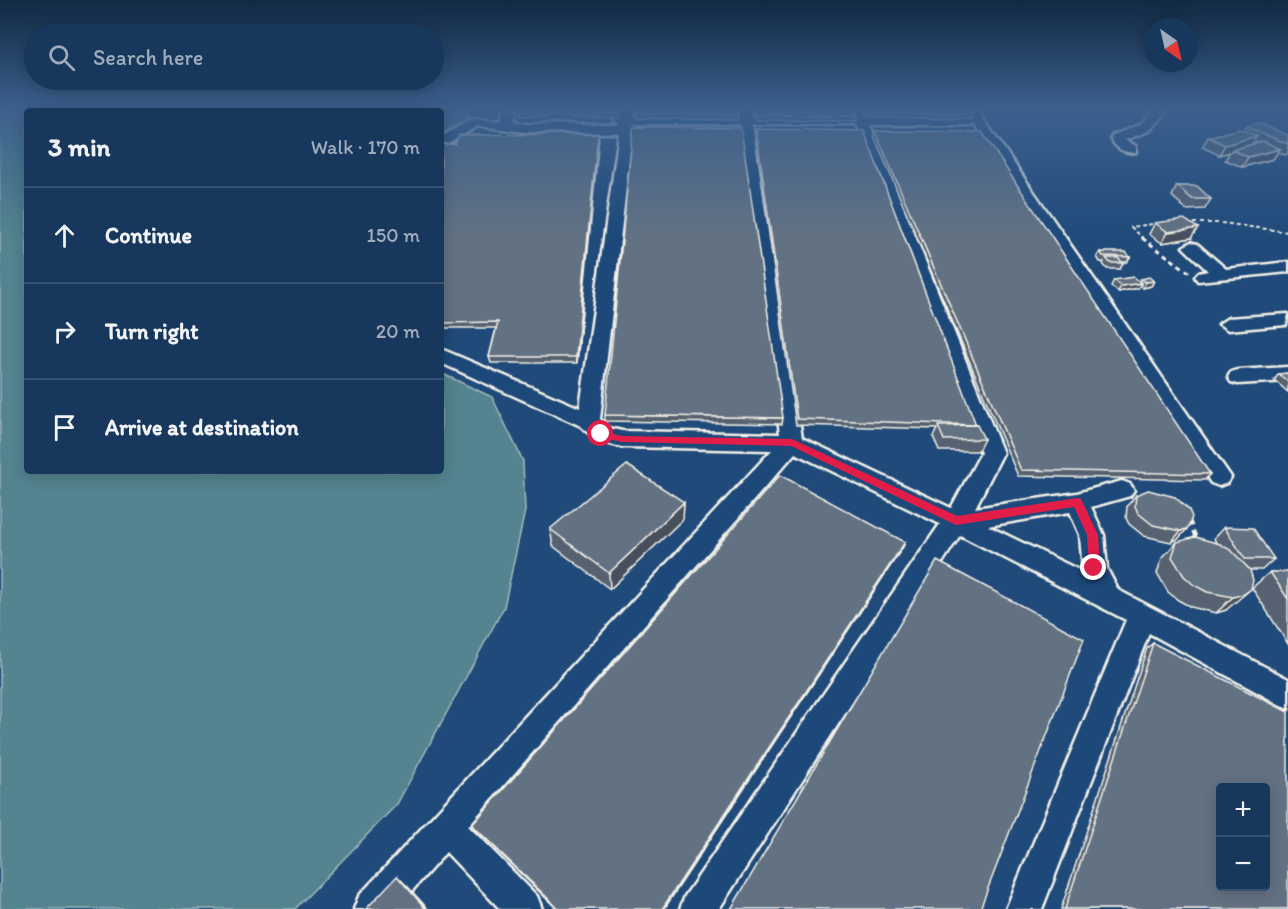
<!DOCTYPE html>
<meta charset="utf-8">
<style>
:root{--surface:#17385c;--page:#203f62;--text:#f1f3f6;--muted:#9eacbb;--line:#365272}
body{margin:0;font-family:Itim,sans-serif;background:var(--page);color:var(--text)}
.controls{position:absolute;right:18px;bottom:18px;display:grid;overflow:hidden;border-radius:6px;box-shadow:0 3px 15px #0003}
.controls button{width:54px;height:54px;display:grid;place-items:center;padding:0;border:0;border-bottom:2px solid var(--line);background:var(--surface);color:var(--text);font:30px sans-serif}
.compass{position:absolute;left:1144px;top:18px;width:54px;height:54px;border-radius:50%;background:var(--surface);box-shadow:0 3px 15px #0003;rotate:146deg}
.stop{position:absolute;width:18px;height:18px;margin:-14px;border:4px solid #e11d48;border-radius:50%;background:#fff}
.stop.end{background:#e11d48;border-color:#fff;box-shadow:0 2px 6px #0008}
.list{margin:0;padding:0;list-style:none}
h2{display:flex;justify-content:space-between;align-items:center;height:78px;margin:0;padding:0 24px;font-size:26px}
h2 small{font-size:20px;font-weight:400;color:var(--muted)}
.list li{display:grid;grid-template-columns:39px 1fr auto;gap:18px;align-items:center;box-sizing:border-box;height:96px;padding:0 24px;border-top:2px solid var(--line)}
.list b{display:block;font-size:22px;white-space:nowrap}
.list em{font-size:20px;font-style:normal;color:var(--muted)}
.icon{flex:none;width:33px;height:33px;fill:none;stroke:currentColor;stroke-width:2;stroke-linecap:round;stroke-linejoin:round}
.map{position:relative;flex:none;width:1288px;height:909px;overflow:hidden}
.search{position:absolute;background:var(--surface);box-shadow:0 3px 15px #0003;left:24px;top:24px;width:420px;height:66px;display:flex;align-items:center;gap:15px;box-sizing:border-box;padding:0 21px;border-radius:33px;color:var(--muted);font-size:22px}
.panel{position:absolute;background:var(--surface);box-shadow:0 3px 15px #0003;left:24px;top:108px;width:420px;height:366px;border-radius:6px}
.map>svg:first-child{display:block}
.green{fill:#52848f;stroke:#a3babc;stroke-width:1.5}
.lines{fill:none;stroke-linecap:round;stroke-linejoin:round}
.minor-casing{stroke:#f4f1e8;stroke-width:5}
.path-far2{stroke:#f4f1e8;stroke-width:2;stroke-dasharray:4 3;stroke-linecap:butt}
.path-far1{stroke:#f4f1e8;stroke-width:3;stroke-dasharray:5 4;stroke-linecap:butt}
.path{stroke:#f4f1e8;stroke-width:4;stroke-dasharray:7 4.5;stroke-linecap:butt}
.minor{fill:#1f4a7a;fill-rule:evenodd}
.wall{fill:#566271;stroke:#f4f1e8;stroke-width:1.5}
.shaded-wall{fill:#46505c;stroke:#f4f1e8;stroke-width:1.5}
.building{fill:#647283;stroke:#f4f1e8;stroke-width:1.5;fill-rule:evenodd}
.route{fill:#e11d48}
</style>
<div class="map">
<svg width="1288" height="909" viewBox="0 0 1288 909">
<rect width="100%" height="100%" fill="#1f4a7a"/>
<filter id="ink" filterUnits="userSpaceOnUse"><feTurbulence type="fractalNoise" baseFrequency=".0167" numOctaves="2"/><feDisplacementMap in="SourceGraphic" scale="12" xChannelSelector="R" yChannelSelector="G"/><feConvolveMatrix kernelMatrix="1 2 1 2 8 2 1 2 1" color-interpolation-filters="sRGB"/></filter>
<g filter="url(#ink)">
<polygon class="green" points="0,110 469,110 469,122 441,134 441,111 27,111 27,471 441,471 441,373 492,397 523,461 525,511 504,607 397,804 295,909 0,909"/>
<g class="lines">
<defs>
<g id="minor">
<path d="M504,110H516L514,121L525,124L620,125L614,120L621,116L622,110H634V116L739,117L738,110H750L751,117H854L852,110H864L867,117H969L965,110H977L1231,477L1227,483L1219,486L1211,483L975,125H870L1003,453L975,508L1077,493L1122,481L1130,484L1134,490L1130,496L1091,507L1104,535L1107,569L1118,590L1288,679V709L1149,633L1042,909H1006L1126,620L960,535L719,909H680L685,896L940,524L795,453L468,826L537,896L542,909H500L446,852L396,909H354L359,896L772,450L622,447C604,443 594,440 581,426L441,363V349L580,408L619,133L525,132L478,126L441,147V137L471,119L501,121ZM633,124H740L780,434L622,431L608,428L600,419L632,133L643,129ZM752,124H857L981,453L951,508L802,438ZM1070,512L1080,535L1083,572L988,526Z"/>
<path d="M1156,110H1169L1149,131L1125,140L1136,146V152C1125,154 1115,148 1111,138L1113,135L1139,125Z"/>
<polygon points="1191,242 1197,244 1226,269 1288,262 1288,272 1198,281 1195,277 1198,273 1208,271 1183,247"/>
<polygon points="1288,314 1286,325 1228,330 1219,324 1228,318"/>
<polygon points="1288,367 1288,381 1238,384 1231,382 1228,377 1231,372 1238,370"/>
</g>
</defs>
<use href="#minor" class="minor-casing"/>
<g class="path-far2">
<polyline points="1186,223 1222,223 1288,232"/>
<polyline points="1144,239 1131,227 1160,223"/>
</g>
<polyline class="path-far1" points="1142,238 1189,272"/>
<polyline class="path" points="1189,520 1197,541"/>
<use href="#minor" class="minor"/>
</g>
<g class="wall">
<polygon points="520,110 620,110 619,118 520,116"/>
<polygon points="637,110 737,115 737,120 637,118"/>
<polygon points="754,110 855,110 857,116 856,121 756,120"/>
<polygon points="868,110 971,110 973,114 972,119 871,117"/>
<polygon points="1246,127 1288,135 1288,154 1285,155 1278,152 1273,159 1242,167 1225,160 1230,152 1219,155 1202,147 1208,137 1244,131"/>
<polygon points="756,129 976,425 984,439 978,451 939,451 933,437 937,429 796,425 755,134"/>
<polygon points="875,131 1210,474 1205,480 1018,476 874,136"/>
<polygon points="598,134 577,363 491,363 489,357 496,328 441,328 441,144 455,144"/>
<polygon points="1177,186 1211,199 1205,209 1186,210 1172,196"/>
<polygon points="1155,223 1191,238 1162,243 1149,234"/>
<polygon points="1100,252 1130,257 1127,262 1122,262 1123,263 1120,269 1107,269 1103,264 1104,262 1100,262 1097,257"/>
<polygon points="1141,279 1154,281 1151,286 1143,288 1140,285 1138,288 1118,292 1111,286 1114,280 1140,281"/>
<polygon points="1288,373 1288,392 1274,380 1279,374"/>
<polygon points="605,415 783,418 782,424 605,421"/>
<polygon points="1136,495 1189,510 1178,539 1171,542 1144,536 1129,524 1126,518 1127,506"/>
<polygon points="684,502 683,519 610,589 553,546 550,529"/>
<polygon points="1224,527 1274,559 1262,570 1250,570 1226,610 1216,613 1191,607 1178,600 1168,592 1157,573 1162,558 1177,542 1216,543 1214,538"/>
<polygon points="905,542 903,547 664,909 557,909 475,829 472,825"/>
<polygon points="1270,572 1288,572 1288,644 1252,588"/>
<polygon points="1153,643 1288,909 1061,909 1147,648"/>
</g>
<g class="shaded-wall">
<polygon points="598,134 599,139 577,363 576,357"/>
<polygon points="1257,136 1251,146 1232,150 1230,152 1219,155 1225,145"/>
<polygon points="1280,149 1273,159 1242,167 1248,157"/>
<polygon points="1198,228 1191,238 1162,243 1168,232"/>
<polygon points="1154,281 1151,286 1143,288 1146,282"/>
<polygon points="1141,283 1138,288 1118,292 1121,286"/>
<polygon points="684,502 683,519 610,589 609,573"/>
<polygon points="1188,528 1178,539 1171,542 1181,531"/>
<polygon points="905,542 903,547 664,909 662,909"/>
<polygon points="1251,589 1226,610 1216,613 1233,597"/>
<polygon points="397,876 409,888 428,909 426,909"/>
</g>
<g class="building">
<polygon points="520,110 619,110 619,113 520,111"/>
<polygon points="637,110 737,110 737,115 637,113"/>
<polygon points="755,110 855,110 857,116 756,115"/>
<polygon points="871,110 971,110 973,114 872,113"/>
<polygon points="1258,123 1288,135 1288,144 1246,127"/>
<polygon points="633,127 741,128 783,418 605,415"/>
<polygon points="756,129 864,131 976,425 797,419"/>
<polygon points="1239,129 1257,136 1225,145 1208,137"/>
<polygon points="875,131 982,132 1210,474 1021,470"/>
<polygon points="598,134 576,357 489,357 498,322 441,323 441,144 455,144 459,135"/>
<polygon points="1263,141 1280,149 1248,157 1232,150"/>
<polygon points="1177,186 1197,186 1211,199 1192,199"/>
<polygon points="1184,219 1198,228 1168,232 1155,223"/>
<polygon points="1100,252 1126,252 1130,257 1103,256"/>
<polygon points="1106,258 1118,258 1123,263 1110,263"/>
<polygon points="1134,277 1141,283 1121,286 1114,280"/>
<polygon points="1149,277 1154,281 1146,282 1141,279"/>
<polygon points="1288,373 1288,382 1279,374"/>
<polygon points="977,425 984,439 944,440 938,426"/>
<polygon points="627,465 684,502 609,573 550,529"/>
<polygon points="780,475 905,542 662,909 559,909 472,825"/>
<polygon points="1148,490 1175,497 1189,510 1192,517 1188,528 1181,531 1153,525 1138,513 1135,506 1136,495"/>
<polygon points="1224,527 1253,528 1274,559 1245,559"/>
<polygon points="1195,537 1220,544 1232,551 1250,570 1253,580 1251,589 1244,594 1233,597 1207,592 1194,585 1184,576 1172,557 1177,542"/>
<polygon points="937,561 1084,639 980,909 731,909"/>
<polygon points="1270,572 1288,572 1288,599"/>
<path d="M1153,643L1288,712V909H1065ZM1221,788H1266V886H1221Z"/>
<polygon points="397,876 426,909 366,909"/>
</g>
</g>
<linearGradient id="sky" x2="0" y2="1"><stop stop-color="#112943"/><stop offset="0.46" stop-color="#3c608d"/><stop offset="1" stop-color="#3c608d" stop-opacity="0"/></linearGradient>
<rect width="1288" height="237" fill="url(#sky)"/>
<polygon class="route" points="601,431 622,436 792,439 957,516 1077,498 1081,499 1098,535 1100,568 1094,573 1089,568 1087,535 1074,507 956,525 791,446 622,442 598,437 598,432"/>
</svg>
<div class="controls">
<button>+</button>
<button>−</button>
</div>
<svg class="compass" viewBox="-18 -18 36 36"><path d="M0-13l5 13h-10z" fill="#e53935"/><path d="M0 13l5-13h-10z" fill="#9eacbb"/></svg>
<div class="stop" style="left:601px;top:434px"></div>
<div class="stop end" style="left:1094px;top:568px"></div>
<div class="search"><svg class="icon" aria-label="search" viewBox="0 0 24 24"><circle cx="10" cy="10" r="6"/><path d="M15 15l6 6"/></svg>Search here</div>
<section class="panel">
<h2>3 min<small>Walk · 170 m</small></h2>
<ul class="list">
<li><svg class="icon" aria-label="ahead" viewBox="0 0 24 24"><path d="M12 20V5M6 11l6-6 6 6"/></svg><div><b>Continue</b></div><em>150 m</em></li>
<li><svg class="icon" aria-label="right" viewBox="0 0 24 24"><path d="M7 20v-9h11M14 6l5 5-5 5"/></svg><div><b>Turn right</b></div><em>20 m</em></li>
<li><svg class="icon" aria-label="arrive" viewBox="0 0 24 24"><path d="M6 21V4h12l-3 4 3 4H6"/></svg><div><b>Arrive at destination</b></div></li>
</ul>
</section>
</div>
